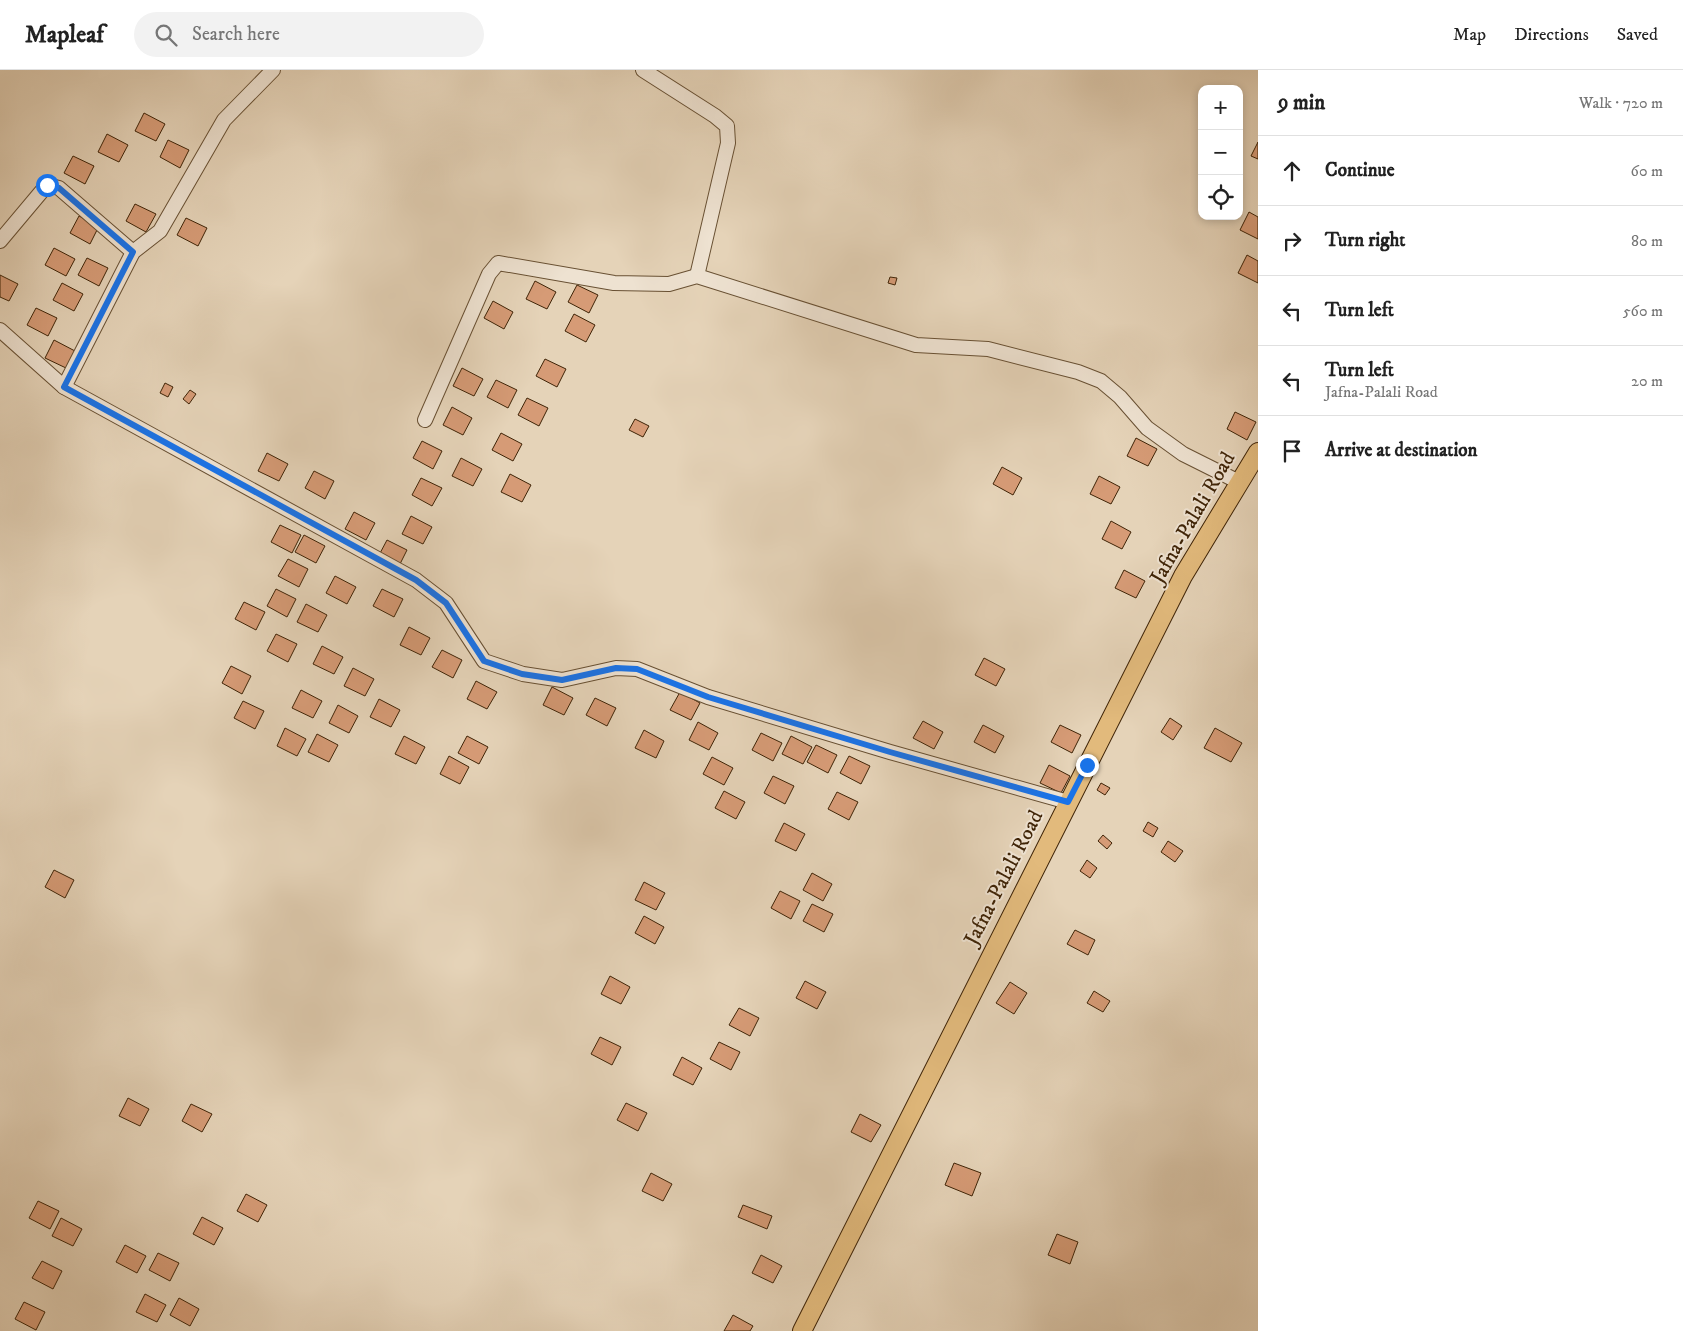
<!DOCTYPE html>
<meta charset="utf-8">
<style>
:root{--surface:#fff;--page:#f2f2f2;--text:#222;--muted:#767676;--line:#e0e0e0}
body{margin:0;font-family:"IM FELL DW Pica",serif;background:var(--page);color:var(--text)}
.controls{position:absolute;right:15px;top:15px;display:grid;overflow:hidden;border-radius:10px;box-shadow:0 2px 8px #0003}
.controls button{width:45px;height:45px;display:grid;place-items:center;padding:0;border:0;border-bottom:1px solid var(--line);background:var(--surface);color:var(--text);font:25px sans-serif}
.stop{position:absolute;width:15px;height:15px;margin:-11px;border:4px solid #1a73e8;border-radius:50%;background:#fff}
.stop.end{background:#1a73e8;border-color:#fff;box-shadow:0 1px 5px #0008}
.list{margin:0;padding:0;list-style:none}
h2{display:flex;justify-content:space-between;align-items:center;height:65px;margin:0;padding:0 20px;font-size:21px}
h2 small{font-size:16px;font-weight:400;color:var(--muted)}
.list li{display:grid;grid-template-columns:32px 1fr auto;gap:15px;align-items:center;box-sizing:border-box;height:70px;padding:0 20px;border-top:1px solid var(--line)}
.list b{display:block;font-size:19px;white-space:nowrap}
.list p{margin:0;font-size:16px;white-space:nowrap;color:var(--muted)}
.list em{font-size:16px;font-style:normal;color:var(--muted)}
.icon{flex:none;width:28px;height:28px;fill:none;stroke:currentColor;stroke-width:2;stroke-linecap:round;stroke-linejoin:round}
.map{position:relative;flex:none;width:1258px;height:1261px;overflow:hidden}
header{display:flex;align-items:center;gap:30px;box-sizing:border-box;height:70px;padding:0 25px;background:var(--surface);border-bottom:1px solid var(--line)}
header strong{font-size:24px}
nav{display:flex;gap:28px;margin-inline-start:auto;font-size:18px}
.search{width:350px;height:45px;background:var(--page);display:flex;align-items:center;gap:12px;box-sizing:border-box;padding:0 18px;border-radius:28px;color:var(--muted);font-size:19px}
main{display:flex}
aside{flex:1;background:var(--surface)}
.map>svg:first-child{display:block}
.building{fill:#d69b76;stroke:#3f2407}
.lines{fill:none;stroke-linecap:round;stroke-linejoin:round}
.minor-casing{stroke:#685033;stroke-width:16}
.major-casing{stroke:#3f2407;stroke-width:20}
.minor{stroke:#eee2d1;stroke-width:14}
.major{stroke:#e2ba7c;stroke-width:18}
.route{stroke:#1a73e8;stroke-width:6}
.labels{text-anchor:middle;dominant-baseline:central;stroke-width:4;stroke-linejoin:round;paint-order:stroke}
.street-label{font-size:21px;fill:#3f2407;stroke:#eee2d1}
</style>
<header>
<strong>Mapleaf</strong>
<div class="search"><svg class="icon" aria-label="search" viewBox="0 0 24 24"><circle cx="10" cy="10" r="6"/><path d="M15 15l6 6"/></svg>Search here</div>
<nav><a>Map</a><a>Directions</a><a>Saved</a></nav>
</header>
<main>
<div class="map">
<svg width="1258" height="1261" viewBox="0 0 1258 1261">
<rect width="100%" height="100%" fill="#e5d3b8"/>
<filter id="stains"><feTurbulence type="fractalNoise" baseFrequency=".004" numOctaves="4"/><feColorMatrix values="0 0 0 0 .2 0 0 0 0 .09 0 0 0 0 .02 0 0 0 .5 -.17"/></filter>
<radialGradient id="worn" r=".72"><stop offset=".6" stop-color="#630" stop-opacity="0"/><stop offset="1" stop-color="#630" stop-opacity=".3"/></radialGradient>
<g class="building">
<polygon points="144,43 165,54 156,71 135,61"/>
<polygon points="107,64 128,75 119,92 98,82"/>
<polygon points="168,70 189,80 180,98 160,87"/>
<polygon points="1258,72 1258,89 1251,86"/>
<polygon points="73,86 94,96 85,114 64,103"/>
<polygon points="135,134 156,144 146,162 126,151"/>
<polygon points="1249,142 1258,147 1258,169 1240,160"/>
<polygon points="79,146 99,156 90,174 70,163"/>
<polygon points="186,148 207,158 198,176 177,165"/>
<polygon points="54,178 75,189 66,206 45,195"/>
<polygon points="1247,185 1258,191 1258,213 1238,203"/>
<polygon points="87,188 108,198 99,216 78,205"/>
<polygon points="0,205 18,214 9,231 0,227"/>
<polygon points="890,207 897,208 895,215 888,213"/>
<polygon points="535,211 556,222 547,239 526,229"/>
<polygon points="62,213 83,224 74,241 53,230"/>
<polygon points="577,215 598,225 589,243 568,232"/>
<polygon points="493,231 513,242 504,259 484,248"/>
<polygon points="36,238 57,248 48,266 27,255"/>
<polygon points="574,244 595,255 586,272 565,261"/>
<polygon points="54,270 75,281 66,298 45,288"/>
<polygon points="545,289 566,299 557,317 536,306"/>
<polygon points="462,298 483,309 474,326 453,316"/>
<polygon points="496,310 517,320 508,338 487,327"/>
<polygon points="165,313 173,317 168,327 160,323"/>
<polygon points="190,320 196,324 189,334 183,329"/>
<polygon points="527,328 548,338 539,356 518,345"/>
<polygon points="452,337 472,348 463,365 443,355"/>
<polygon points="1235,342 1256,352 1247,370 1227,359"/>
<polygon points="635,349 649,356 643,367 629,360"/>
<polygon points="501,363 522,374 513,391 492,380"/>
<polygon points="1136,368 1157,379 1148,396 1127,386"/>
<polygon points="422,371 442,381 433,399 413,388"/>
<polygon points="267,383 288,394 279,411 258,401"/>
<polygon points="461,388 482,399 473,416 452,406"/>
<polygon points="1002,397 1022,408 1013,425 993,414"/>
<polygon points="314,401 334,411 325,429 305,418"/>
<polygon points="510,404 531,415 522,432 501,422"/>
<polygon points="1099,406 1120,417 1111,434 1090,424"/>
<polygon points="421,408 442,418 432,436 412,425"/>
<polygon points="354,442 375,453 366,470 345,459"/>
<polygon points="411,446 432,457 423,474 402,464"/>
<polygon points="1111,451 1131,462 1122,479 1102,469"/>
<polygon points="280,455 301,465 292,483 271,472"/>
<polygon points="304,465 325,476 316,493 295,482"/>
<polygon points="387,470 407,480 398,498 378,487"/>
<polygon points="288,489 308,499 299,517 278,506"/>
<polygon points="1124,500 1145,511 1136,528 1115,518"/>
<polygon points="335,506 356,517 347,534 326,523"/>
<polygon points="276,519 296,529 287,547 267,536"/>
<polygon points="382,519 403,529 394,547 373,536"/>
<polygon points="244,532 265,542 256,560 235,549"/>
<polygon points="306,534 327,545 318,562 297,552"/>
<polygon points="409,557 430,568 421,585 400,575"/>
<polygon points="276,564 297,574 288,592 267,581"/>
<polygon points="322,576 343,587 334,604 313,594"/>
<polygon points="442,580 462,590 453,608 432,597"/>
<polygon points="984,588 1005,599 996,616 975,605"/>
<polygon points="231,596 251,606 242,624 222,613"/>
<polygon points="353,598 374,609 365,626 344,616"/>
<polygon points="476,611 497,622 487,639 467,629"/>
<polygon points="552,617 573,628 564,645 543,635"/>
<polygon points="301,620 322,631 313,648 292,638"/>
<polygon points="680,622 700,633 691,650 670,640"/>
<polygon points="595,628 616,638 607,656 586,645"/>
<polygon points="379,629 400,640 391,657 370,647"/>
<polygon points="243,631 264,641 255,659 234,648"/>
<polygon points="338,635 358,646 349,663 329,653"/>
<polygon points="1170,648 1182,656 1173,670 1161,662"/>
<polygon points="923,651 943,662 934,679 913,668"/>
<polygon points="698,652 718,663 709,680 689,670"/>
<polygon points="983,655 1004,666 995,683 974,672"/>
<polygon points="1060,655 1081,665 1072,683 1051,672"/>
<polygon points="285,658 306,669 297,686 277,676"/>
<polygon points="1215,658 1242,673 1231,692 1204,678"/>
<polygon points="644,660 664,671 656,688 635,678"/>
<polygon points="761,663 782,673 773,691 752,680"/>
<polygon points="317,664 338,675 329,692 308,682"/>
<polygon points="404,666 425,677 416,694 395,684"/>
<polygon points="467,666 488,677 479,694 458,683"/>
<polygon points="791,666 812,677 803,694 782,684"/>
<polygon points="816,675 837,685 828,703 807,692"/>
<polygon points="449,686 469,697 460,714 440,704"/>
<polygon points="849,686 870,696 861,714 840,703"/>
<polygon points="712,687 733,698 724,715 703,704"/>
<polygon points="1049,695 1070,706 1061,723 1040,713"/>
<polygon points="773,706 794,716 785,734 764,723"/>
<polygon points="1101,713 1110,718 1105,725 1097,720"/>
<polygon points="724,721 745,732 736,749 715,738"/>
<polygon points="837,722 858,732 849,750 828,739"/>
<polygon points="1148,752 1158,758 1153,767 1143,761"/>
<polygon points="784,753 805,764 796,781 775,771"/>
<polygon points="1103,765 1112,773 1107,779 1098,771"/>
<polygon points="1168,771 1183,781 1175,792 1161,782"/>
<polygon points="1087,790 1097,798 1090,808 1080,801"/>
<polygon points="54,800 74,810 65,828 45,817"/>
<polygon points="812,803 832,814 823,831 803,820"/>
<polygon points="644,812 665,823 656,840 635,830"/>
<polygon points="780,821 800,831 791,849 771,838"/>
<polygon points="812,834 833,844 824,862 803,851"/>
<polygon points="644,846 664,857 655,874 635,863"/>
<polygon points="1075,860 1095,870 1088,885 1067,874"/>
<polygon points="610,906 630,917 621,934 601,924"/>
<polygon points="805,911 826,922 817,939 796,928"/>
<polygon points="1010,912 1027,923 1014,944 996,933"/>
<polygon points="1094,921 1110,931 1103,942 1087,933"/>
<polygon points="739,938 759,948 750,966 729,955"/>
<polygon points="600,967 621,977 612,995 591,984"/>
<polygon points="719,972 740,982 731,1000 710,989"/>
<polygon points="682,987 702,998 693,1015 673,1005"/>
<polygon points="128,1028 149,1039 140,1056 119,1046"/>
<polygon points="626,1033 647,1043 638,1061 617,1050"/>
<polygon points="191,1034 212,1044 202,1062 182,1051"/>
<polygon points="860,1044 881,1055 871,1072 851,1062"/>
<polygon points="954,1093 981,1103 972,1126 945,1115"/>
<polygon points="651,1103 672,1114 663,1131 642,1121"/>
<polygon points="246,1124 267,1135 258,1152 237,1141"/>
<polygon points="38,1131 59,1141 50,1159 29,1148"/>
<polygon points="743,1135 772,1146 767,1159 738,1147"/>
<polygon points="202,1147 223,1158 214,1175 193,1164"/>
<polygon points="61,1148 82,1159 73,1176 52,1166"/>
<polygon points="1057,1164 1078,1172 1070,1194 1048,1185"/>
<polygon points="125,1175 146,1186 137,1203 116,1192"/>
<polygon points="158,1183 179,1193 170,1211 149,1200"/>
<polygon points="761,1185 782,1196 773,1213 752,1203"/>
<polygon points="42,1191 62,1201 53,1219 32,1208"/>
<polygon points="145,1224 166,1235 157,1252 136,1242"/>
<polygon points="179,1228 199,1239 190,1256 170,1245"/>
<polygon points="24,1232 45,1242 36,1260 15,1249"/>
<polygon points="733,1245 753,1256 750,1261 724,1261"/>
</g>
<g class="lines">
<defs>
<g id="minor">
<polyline points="643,0 715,46 727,56 728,73 697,206"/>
<polyline points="0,171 47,115 59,118 133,182"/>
<polyline points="0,260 64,317 416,510 446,533 484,591 523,604 562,610 616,598 637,599 708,627 890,682 1068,732"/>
<polyline points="64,317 133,182 160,161 224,50 273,0"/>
<polyline points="425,350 489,204 498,193 614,213 669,214 697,206 916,275 988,279 1078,302 1101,311 1120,327 1147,358 1183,384 1239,412"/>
</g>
<polyline id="major" points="802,1261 1183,506 1258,382"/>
</defs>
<use href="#minor" class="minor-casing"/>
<use href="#major" class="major-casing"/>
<use href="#minor" class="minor"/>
<use href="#major" class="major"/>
</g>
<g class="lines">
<polyline class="route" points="47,115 59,118 133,182 64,317 416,510 446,533 484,591 522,604 562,610 616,598 637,599 708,627 890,682 1068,732 1087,695"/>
</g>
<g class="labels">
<g class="street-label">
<text transform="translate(1193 448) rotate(-60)">Jafna-Palali Road</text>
<text transform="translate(1004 808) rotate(-63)">Jafna-Palali Road</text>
</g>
</g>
<rect width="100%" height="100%" filter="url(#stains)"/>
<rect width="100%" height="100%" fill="url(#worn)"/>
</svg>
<div class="controls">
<button>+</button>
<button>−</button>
<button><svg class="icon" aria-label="locate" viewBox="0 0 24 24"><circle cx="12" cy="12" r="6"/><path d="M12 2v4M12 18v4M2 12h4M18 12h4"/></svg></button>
</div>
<div class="stop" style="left:47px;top:115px"></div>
<div class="stop end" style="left:1087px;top:695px"></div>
</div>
<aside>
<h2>9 min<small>Walk · 720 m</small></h2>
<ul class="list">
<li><svg class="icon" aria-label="ahead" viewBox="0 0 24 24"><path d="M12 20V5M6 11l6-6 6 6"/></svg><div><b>Continue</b></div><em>60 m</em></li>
<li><svg class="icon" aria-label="right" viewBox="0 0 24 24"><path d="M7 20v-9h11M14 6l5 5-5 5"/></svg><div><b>Turn right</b></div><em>80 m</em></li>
<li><svg class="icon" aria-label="left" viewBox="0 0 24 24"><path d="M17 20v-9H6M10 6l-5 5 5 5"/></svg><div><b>Turn left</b></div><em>560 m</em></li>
<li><svg class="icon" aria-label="left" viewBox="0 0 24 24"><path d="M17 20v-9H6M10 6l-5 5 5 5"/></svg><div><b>Turn left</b><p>Jafna-Palali Road</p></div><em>20 m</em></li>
<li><svg class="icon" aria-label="arrive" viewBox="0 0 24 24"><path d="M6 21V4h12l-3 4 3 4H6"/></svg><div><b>Arrive at destination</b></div></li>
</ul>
</aside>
</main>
